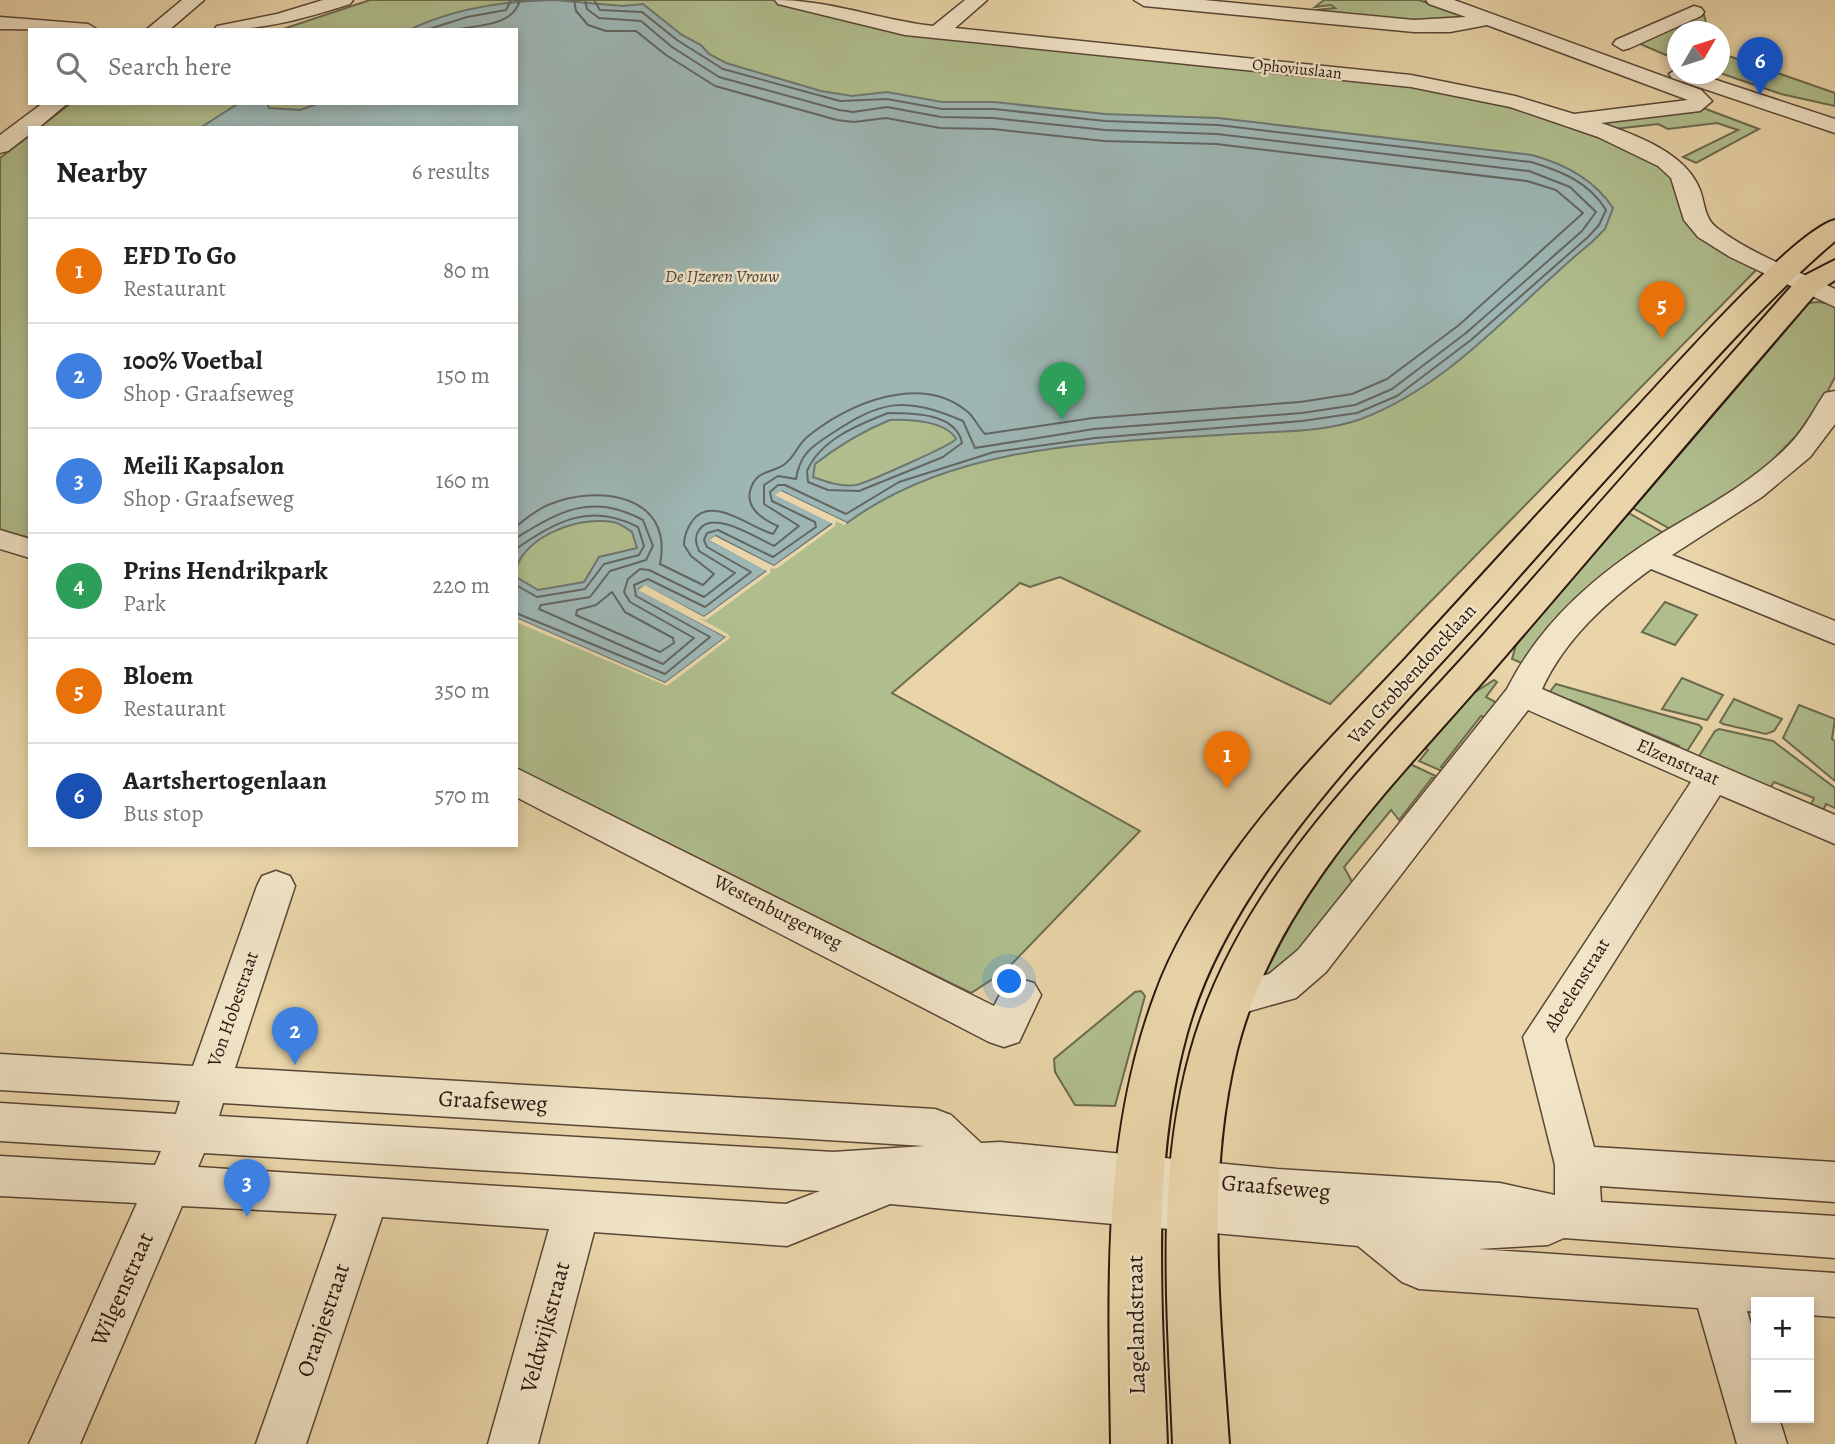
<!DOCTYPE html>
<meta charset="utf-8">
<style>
:root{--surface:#fff;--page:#f6f6f6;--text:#222;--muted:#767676;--line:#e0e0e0;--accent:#8f2418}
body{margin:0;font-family:Alegreya,serif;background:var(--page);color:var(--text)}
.controls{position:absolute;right:21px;bottom:21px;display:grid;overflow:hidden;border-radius:0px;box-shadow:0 4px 10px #0003}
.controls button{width:63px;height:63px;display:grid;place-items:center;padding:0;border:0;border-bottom:2px solid var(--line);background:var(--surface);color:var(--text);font:35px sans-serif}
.compass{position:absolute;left:1667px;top:21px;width:63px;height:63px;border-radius:50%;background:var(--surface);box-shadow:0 4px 10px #0003;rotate:51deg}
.you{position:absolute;left:1010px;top:982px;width:24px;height:24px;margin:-18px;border:5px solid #fff;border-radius:50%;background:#1a73e8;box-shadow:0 0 0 10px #1a73e833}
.badge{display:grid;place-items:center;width:46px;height:46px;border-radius:50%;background:var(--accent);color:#fff;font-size:23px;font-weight:700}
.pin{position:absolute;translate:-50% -58px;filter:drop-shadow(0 2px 4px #0008)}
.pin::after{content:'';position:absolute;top:37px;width:24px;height:21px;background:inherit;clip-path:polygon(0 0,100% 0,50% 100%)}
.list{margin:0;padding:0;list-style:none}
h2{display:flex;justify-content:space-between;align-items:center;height:91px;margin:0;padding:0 28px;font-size:30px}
h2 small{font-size:23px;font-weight:400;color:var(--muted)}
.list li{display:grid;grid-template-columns:46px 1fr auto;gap:21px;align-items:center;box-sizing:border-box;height:105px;padding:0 28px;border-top:2px solid var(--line)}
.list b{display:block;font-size:26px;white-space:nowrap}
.list p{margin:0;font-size:23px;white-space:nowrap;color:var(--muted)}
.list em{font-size:23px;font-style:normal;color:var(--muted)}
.icon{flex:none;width:38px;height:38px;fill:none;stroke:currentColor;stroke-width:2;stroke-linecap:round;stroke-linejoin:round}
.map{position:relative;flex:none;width:1835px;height:1444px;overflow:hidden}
.search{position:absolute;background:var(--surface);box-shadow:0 4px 10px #0003;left:28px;top:28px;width:490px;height:77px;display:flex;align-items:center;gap:18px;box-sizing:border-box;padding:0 24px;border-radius:0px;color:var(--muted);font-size:26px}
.panel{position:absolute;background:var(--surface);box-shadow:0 4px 10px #0003;left:28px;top:126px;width:490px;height:721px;border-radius:0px}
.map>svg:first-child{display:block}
.green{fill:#b0be8d;stroke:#6c6a4e;stroke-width:2}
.water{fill:#9db6b4;stroke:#6f7672;stroke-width:2;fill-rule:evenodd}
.pier{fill:#e9d5a9}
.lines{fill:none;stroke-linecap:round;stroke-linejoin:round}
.shore{stroke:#636662;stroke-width:2}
.minor-casing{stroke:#594636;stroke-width:3}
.major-casing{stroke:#291710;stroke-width:4}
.minor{fill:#f1e4c7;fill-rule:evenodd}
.major{fill:#e9d5a9;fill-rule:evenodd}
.labels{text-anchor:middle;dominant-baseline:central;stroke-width:5;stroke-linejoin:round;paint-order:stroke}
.far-street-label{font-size:16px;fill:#291710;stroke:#f1e4c7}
.far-water-label{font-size:18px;font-style:italic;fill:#4c4741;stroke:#f1e4c7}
.street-label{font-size:19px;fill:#291710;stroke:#f1e4c7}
.near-street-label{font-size:23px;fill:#291710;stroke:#f1e4c7}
</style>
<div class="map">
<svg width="1835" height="1444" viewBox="0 0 1835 1444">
<rect width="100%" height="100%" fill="#e9d5a9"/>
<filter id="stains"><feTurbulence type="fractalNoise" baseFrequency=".00286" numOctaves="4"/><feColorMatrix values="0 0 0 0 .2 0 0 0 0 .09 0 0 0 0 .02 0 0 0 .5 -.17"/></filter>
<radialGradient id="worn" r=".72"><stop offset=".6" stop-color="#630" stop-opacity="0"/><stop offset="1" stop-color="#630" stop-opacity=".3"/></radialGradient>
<g class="green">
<polygon points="370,0 777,0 815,12 1387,82 1505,104 1649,152 1679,182 1689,217 1762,264 1330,704 1060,577 1030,587 1020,583 892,693 1140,831 1005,971 971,993 516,772 516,128 39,128 71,103 516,103 516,30 280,30"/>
<polygon points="1324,0 1419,0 1469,18 1440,23 1315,13 1316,10 1335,8 1331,5 1315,7"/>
<polygon points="1696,14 1704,15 1707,26 1703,31 1678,32 1677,48 1666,55 1640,44 1638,41"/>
<polygon points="1720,53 1835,93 1835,106 1781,94 1720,73"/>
<polygon points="1698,106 1759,129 1696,163 1683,157 1738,130 1717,123 1668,129 1658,124 1615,129 1596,122"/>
<polygon points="30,135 30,538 0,530 0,158"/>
<polygon points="1819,302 1835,305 1835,377 1823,400 1796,436 1758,475 1674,531 1631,507 1807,303"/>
<polygon points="1627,512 1667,535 1524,664 1512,659 1518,638"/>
<polygon points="1665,602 1697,615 1675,645 1642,632"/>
<polygon points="1682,678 1723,695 1707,720 1662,709"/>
<polygon points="1494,680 1497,682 1486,697 1499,704 1488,719 1481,716 1441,767 1447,770 1446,773 1419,761 1428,750 1424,747 1466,698"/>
<polygon points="1556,684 1699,725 1702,728 1684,756 1675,752 1679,746 1570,700 1566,705 1546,697"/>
<polygon points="1734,699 1782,719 1774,731 1766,734 1723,724 1720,722"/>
<polygon points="1799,705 1835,719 1832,739 1835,741 1835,781 1783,738"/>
<polygon points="1719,729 1773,741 1835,788 1835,808 1826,804 1821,815 1809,809 1814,798 1774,782 1768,792 1696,761 1715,731"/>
<polygon points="1410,764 1442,779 1432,778 1399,820 1391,810 1344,867 1356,889 1299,962 1257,980 1329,859"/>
<polygon points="1141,991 1145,996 1115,1106 1075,1105 1055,1072 1054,1059 1135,992"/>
</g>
<path class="water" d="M554,0L623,6L643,4L682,35L701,45L709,54L726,63L821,91L852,96L887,92L942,102H994L1105,114L1218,118L1532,155C1565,164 1594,179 1613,208L1605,229L1592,242C1519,301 1451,386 1361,419C1323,433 1275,431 1235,434C1104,443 956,442 847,523L781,491L833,523L774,566L716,536L710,540L768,570L704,617L645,586L639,589L726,637L665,683L516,618V577L538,590L584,582L599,557L637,548L632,532C626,528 620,523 613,522C579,516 528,535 516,568V128H200L239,103H267L269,108L300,110L319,103H516V30H409C454,8 504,1 554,0ZM890,420C910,419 946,421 956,439C952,445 866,483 856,485C841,487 827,482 813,477L815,464C838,446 863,431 890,420Z"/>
<polygon class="pier" points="781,491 847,523 844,525 836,521 835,526 776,569 771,568 770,573 706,620 699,618 728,634 730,638 667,686 516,622 516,618 665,683 726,637 638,590 645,585 704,617 767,571 709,540 715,536 774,566 833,524 775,495"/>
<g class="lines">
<g class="shore">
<polyline points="426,30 467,17 506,10 511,0"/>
<path d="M453,30C476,25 513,27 520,0"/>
<path d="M888,413C913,413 956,413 962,443L943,457L859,491L828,490L808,482L807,471C821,439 858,425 888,413Z"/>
<path d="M516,526C526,519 536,510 548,505C597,484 674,494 660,564L703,585L714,574L691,556L684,545C684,535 687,528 693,520C712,495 751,528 773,534L778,526C764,520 746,509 750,491C756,468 774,474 786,463C794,457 798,445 806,438C846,404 922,371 969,413C975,419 979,428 985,434L1093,418L1300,402L1352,394L1387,379L1459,325L1583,213L1556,190L1527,181L1216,144L1104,141L993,129L940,128L886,118L854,122L837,120L715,86L666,55L636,31H606L588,25L576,11L574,0"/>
<path d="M516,538C561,510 593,493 643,520L653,546L646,560L610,571L590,597L541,605L539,609L663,664L694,638L630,602L624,592L628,579L640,569L649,570L704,597L735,573L699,551C696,544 694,537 699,530C712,509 757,538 774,546L799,526L764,504V485L778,476L796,479C800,454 811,447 831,434C882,400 905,396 963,421L975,448L1094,429L1302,413L1355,405L1392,389L1466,333L1582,231L1596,212L1570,187L1529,171L1217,134L1105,130L993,118L941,117L887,107L853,112L839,110L719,77L672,47L641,21L599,18L587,9L585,0"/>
<path d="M516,549C557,521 590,502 638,527L644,546L639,555L604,564L585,589L537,597L516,585"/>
<polygon points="612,592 625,612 673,638 674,643 660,652 576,615 577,610 596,605"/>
<path d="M516,613L665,674L710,637L636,596L634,585L648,579L705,607L751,572L707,547L704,540L707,533L718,530L773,557L816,527L815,522L772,501L770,492L778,485H785L846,514L899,482L994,452L1095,438L1302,421L1357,413L1397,396L1471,340L1588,237L1599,225L1606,210C1589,182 1561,171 1531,162L1218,125L1105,121L994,109H942L887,99L840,101L723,69L677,40L642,12L600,10L594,0"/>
</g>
<defs>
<g id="minor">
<polygon points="182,0 204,0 169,30 146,30"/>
<path d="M323,0H353L350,4C302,19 265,30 214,30L217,26L277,14Z"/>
<path d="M775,0C830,0 880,20 933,26L965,0H987L955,28L1411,75L1515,96L1574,114L1688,100L1487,25L1450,32H1414L1144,6L1134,0H1204L1414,20L1466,17L1429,4L1426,0H1454L1701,90L1712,101L1700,111L1601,123C1636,135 1686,153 1700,190C1705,203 1704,218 1717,228C1751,254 1796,270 1835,289V307L1730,257L1698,237L1684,220L1671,178L1658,166L1598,137L1510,107L1411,87L905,35L778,4Z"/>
<polygon points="1694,6 1701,8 1704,12 1701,16 1630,48 1623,50 1613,44 1616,40"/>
<polygon points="0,17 88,24 98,30 0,29"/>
<polygon points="1678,68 1678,74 1698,74 1835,119 1835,133 1672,78 1669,74"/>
<polygon points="43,103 68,103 38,128 30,128 30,134 8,151 0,153 0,135"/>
<path d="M1835,391V424L1810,457L1762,497L1672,555L1835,621V644L1651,569C1607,601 1565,639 1542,689L1835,815V844L1720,795L1565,1039L1594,1147L1835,1162V1202L1600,1186L1601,1202L1835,1216V1258L1564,1238L1548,1245L1478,1249L1835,1273V1317L1809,1315V1302H1756V1312L1747,1311L1756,1341V1418H1779L1787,1444H1737L1698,1308L1419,1289L1402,1282L1358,1246L890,1204L787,1246L594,1232L538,1444H488L549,1229L382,1217L306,1444H256L337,1214L182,1206L80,1444H29L137,1203L0,1196V1156L155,1165L161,1151L0,1141V1103L176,1114L180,1101L0,1090V1054L193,1066L257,886L262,876L276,871L290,876L295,886L235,1068L935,1109L951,1115L981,1143L1000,1142L1277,1169L1500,1183L1555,1195V1165L1523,1037L1691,782L1528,710L1326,972L1296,998L1229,1017L1214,1013L1208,1001L1214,989L1269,974L1298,950L1507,689C1541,621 1599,572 1662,533C1706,507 1753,482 1789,445C1804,430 1813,411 1825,393ZM223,1103L925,1146L833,1152L219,1116ZM204,1153L820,1191L786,1204L198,1167Z"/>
<polygon points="0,530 30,539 30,558 0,549"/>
<polygon points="516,768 994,1006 1006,983 1020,979 1034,983 1041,995 1019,1042 1004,1047 989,1042 516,797"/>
</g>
<g id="major">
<path d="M1835,220V241C1776,291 1724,349 1672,406C1617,467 1561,528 1507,590C1396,717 1233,867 1187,1033C1150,1166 1162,1308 1167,1444H1111C1109,1292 1101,1136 1156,992C1174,943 1203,897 1233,855C1284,784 1346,722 1406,658C1484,573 1561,488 1640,404C1674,368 1795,230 1835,220Z"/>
<path d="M1835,260V280L1818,291C1714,411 1611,533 1507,654C1405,774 1277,892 1237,1050C1205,1179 1220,1313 1229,1444H1173C1168,1313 1155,1178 1191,1050C1238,882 1373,759 1485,633C1589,515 1693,397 1798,279Z"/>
</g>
</defs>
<use href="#minor" class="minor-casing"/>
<use href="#major" class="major-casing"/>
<use href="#minor" class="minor"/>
<use href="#major" class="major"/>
</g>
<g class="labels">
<g class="far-street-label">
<text transform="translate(1297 69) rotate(6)">Ophoviuslaan</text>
</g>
<g class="far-water-label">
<text x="722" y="276">De IJzeren Vrouw</text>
</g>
<g class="street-label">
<text transform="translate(1412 674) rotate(-48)">Van Grobbendoncklaan</text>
<text transform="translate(1678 762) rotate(24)">Elzenstraat</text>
<text transform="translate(778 912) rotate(27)">Westenburgerweg</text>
<text transform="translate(1577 985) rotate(-58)">Abeelenstraat</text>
<text transform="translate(233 1009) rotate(-71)">Von Hobestraat</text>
</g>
<g class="near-street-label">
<text transform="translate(493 1101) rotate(3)">Graafseweg</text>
<text transform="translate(1276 1187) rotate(5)">Graafseweg</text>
<text transform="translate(122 1289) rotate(-66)">Wilgenstraat</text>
<text transform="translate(323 1320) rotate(-71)">Oranjestraat</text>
<text transform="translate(1136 1325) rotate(-91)">Lagelandstraat</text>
<text transform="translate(545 1327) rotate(-75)">Veldwijkstraat</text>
</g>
</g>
<rect width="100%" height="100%" filter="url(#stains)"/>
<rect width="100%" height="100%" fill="url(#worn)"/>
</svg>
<div class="controls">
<button>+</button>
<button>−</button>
</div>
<svg class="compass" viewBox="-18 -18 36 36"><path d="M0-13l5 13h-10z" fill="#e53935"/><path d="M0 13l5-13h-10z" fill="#767676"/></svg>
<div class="you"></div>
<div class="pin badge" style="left:1227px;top:789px;background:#e8710a">1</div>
<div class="pin badge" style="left:295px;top:1065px;background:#3f7fe0">2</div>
<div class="pin badge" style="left:247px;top:1217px;background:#3f7fe0">3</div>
<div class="pin badge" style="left:1062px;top:420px;background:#2e9e5b">4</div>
<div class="pin badge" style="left:1662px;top:339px;background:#e8710a">5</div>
<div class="pin badge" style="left:1760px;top:95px;background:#1a4fb4">6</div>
<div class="search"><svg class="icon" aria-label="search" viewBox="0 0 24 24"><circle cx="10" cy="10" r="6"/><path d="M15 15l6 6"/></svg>Search here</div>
<section class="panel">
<h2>Nearby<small>6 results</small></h2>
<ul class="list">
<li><span class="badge" style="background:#e8710a">1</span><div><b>EFD To Go</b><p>Restaurant</p></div><em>80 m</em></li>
<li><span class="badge" style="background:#3f7fe0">2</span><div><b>100% Voetbal</b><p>Shop · Graafseweg</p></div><em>150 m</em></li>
<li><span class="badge" style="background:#3f7fe0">3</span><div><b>Meili Kapsalon</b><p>Shop · Graafseweg</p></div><em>160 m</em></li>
<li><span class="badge" style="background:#2e9e5b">4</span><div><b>Prins Hendrikpark</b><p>Park</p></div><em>220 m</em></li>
<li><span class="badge" style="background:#e8710a">5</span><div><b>Bloem</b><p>Restaurant</p></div><em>350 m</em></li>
<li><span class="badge" style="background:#1a4fb4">6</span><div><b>Aartshertogenlaan</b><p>Bus stop</p></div><em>570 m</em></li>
</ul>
</section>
</div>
